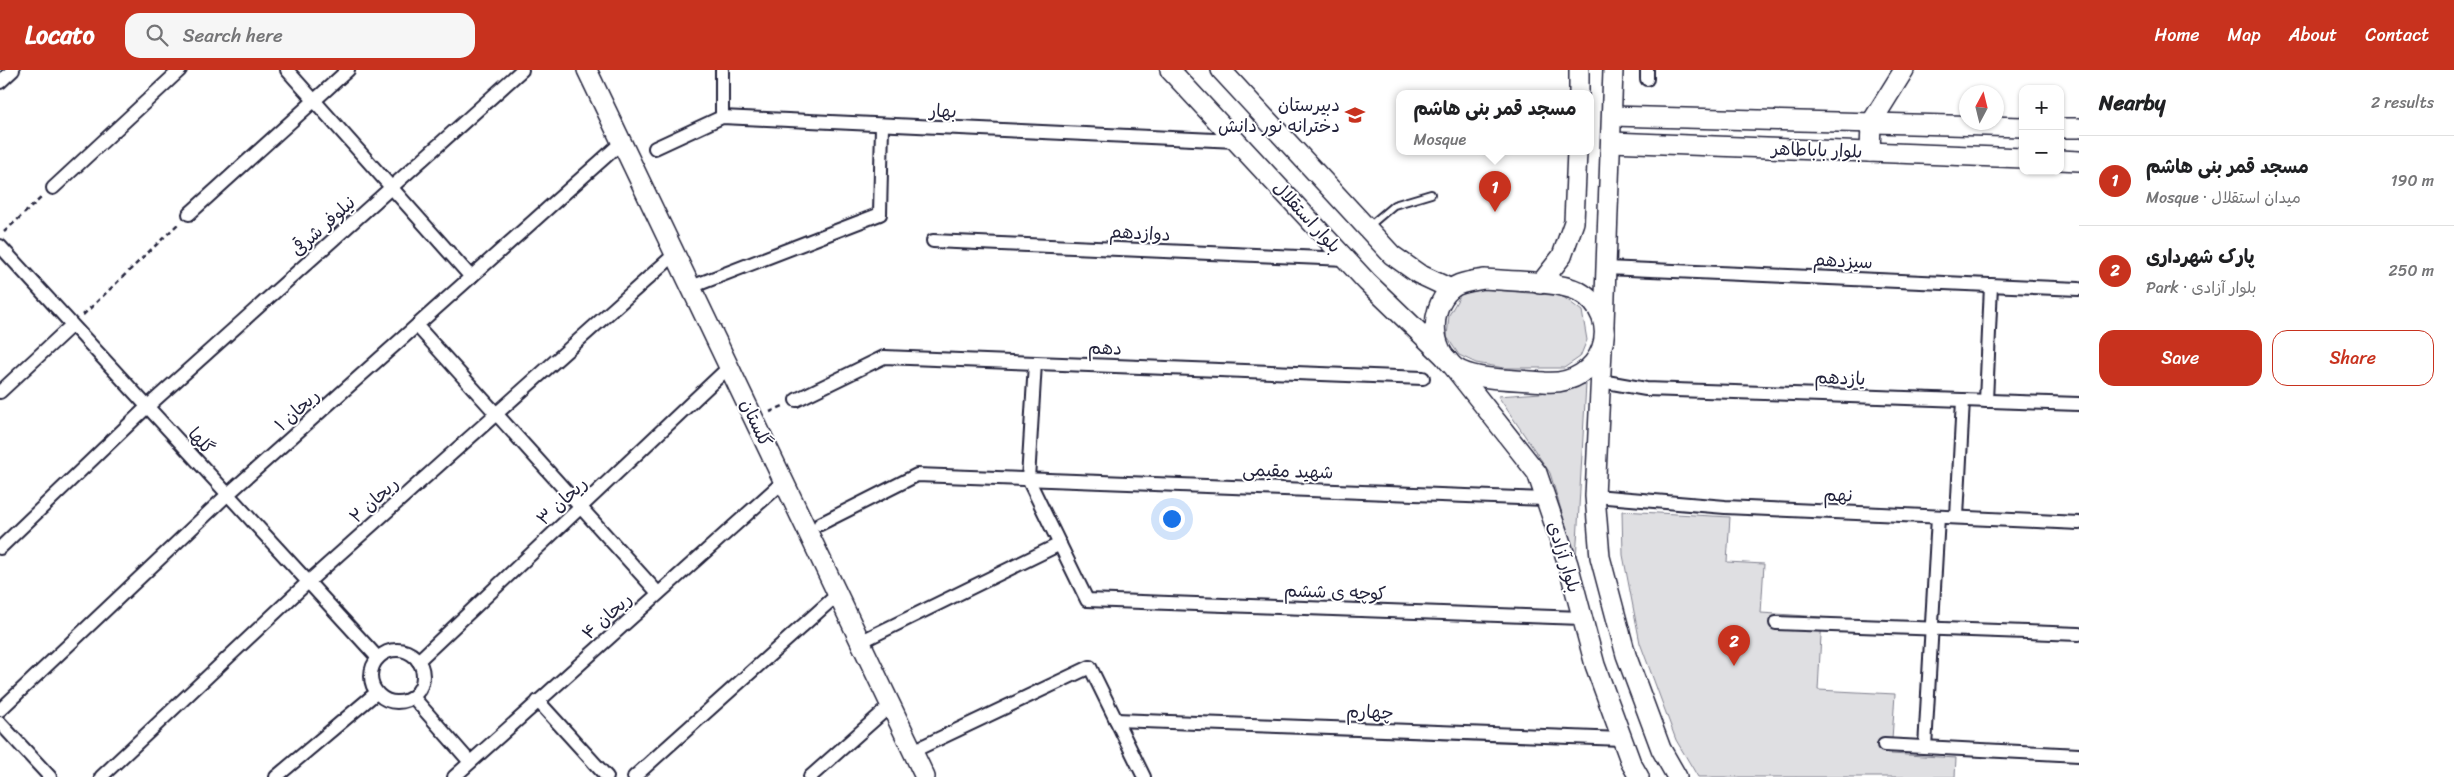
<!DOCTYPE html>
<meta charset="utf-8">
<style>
:root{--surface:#fff;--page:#f6f6f6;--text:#202124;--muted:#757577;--line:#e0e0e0;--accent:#c8321e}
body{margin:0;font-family:Sriracha,"Playpen Sans Arabic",sans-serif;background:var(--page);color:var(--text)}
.controls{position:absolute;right:15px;top:15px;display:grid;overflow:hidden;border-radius:10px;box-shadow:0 1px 4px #0004}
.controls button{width:45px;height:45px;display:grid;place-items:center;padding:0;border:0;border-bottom:1px solid var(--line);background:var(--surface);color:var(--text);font:25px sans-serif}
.compass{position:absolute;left:1959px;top:15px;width:45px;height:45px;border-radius:50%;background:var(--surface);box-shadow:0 1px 4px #0004;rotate:7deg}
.you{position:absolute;left:1171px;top:448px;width:18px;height:18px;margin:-12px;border:4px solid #fff;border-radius:50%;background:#1a73e8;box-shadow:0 0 0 8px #1a73e833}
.badge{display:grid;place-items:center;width:32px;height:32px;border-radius:50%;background:var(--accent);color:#fff;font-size:16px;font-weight:700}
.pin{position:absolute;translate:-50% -41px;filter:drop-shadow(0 1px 2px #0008)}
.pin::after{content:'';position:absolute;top:26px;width:18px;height:15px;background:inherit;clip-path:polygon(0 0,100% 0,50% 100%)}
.popup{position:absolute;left:1396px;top:20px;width:198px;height:65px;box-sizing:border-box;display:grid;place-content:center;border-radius:10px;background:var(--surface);filter:drop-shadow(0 1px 4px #0005);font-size:16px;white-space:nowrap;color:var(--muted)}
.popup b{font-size:19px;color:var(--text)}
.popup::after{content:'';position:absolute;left:50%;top:100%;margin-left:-10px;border:10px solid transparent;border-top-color:var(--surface)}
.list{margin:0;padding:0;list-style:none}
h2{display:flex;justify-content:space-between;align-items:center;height:65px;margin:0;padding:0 20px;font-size:21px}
h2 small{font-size:16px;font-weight:400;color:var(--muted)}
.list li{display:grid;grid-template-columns:32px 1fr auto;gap:15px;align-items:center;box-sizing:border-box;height:90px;padding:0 20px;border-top:1px solid var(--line)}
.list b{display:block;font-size:19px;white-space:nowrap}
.list p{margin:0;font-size:16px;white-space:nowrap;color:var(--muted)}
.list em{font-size:16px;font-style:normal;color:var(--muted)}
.actions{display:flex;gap:10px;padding:15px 20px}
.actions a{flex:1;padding:11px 0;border:1px solid var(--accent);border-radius:15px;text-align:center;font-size:18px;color:var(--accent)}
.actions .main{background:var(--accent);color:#fff}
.icon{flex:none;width:28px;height:28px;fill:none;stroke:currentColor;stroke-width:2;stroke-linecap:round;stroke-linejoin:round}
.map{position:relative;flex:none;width:2079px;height:707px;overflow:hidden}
header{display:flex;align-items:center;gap:30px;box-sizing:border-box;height:70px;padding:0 25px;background:var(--accent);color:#fff}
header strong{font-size:24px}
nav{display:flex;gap:28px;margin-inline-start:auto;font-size:18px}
.search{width:350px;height:45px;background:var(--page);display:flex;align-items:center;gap:12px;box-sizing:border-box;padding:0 18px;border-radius:15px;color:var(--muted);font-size:19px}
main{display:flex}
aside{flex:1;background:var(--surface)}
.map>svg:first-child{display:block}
.green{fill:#dfdfe2;stroke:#80808e}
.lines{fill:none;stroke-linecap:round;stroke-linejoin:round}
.lane-casing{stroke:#22223b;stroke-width:10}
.street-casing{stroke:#22223b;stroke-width:16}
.secondary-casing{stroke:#22223b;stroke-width:22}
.path{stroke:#22223b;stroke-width:2.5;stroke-dasharray:5 4;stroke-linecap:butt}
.lane{stroke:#fff;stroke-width:6}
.street{stroke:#fff;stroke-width:12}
.secondary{stroke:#fff;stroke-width:19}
.labels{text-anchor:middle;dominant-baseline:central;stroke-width:4;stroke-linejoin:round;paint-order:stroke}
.poi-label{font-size:18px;fill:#22223b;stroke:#fff;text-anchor:end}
.street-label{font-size:18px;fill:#22223b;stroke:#fff}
</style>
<header>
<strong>Locato</strong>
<div class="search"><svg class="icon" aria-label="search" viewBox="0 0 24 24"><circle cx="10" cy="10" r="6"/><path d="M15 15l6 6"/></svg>Search here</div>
<nav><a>Home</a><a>Map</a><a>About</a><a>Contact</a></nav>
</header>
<main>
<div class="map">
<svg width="2079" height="707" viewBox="0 0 2079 707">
<rect width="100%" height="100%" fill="#fff"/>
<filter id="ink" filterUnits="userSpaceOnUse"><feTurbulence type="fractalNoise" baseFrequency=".02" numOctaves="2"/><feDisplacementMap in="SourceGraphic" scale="10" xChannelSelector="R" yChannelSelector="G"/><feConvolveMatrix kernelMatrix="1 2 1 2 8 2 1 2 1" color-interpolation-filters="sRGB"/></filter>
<g filter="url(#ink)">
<g class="green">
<polygon points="1484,219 1562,226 1582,241 1587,270 1580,287 1564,298 1504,298 1476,293 1459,285 1447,267 1449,245 1461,224"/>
<polygon points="1586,314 1576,490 1550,403 1498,326 1541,323"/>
<polygon points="1622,441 1730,447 1727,492 1764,494 1761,543 1822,547 1818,620 1895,624 1891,684 1956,688 1955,707 1698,707 1676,670 1640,573 1623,485"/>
</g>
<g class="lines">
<defs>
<polyline id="lane" points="1368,157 1394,135 1431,124"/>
<g id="street">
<polyline points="287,0 471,207"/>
<polyline points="722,0 722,47"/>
<polyline points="1647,9 1647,0"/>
<polyline points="0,12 13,0"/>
<polyline points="655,78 722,47 1236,71"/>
<polyline points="53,118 180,0"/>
<polyline points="189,144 348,0"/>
<polyline points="933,171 1346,189"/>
<polyline points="0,176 378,588"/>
<polyline points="1606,198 2079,219"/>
<polyline points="691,217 880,144 882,56"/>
<polyline points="417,256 658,523"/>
<polyline points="1035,293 1028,409 1087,530 1582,548"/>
<polyline points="1601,311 1646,319 2079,334"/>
<polyline points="0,322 72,255"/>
<polyline points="796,330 884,287 1423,308"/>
<polyline points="1986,331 1991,215"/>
<polyline points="1595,426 1725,437 2079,453"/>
<polyline points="1957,447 1963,330"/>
<polyline points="820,454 917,405 1546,429"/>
<polyline points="0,478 147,337 522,0"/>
<polyline points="1776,553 2079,564"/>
<polyline points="860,572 1060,474"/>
<circle cx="397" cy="606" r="26"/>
<polyline points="418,591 729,297"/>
<polyline points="413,627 470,692"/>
<polyline points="538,631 607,707"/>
<polyline points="0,640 227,425 622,72"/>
<polyline points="1116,650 1622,669"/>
<polyline points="0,653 50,707"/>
<polyline points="1884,675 2079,685"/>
<polyline points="1925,677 1938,447"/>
<polyline points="913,681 1090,597 1144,707"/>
<polyline points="101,707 307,513 675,184"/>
<polyline points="276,707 376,623"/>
<polyline points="454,707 784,411"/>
<polyline points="634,707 838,524"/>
<polyline points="810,707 891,635"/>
</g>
<g id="secondary">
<polyline points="587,0 925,707"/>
<polyline points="1170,0 1367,212 1448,290 1537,403 1568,494 1595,595 1631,693 1639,707"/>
<polyline points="1221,0 1392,185 1419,204 1451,219"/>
<polyline points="1579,23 1579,0"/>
<polyline points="1612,46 2023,57"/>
<polyline points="2060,58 2079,58"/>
<polyline points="1611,72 2023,88"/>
<polyline points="1870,82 1871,53 1904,0"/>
<polyline points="2060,90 2079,91"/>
<path d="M1484,209C1507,211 1558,211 1578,221C1627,248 1603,317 1544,312C1520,309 1483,311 1461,301C1432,287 1426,241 1451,219C1459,212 1474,211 1484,209Z"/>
<polyline points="1540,214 1562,186 1574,152 1577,81"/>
<polyline points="1604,254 1613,0"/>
<polyline points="1602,280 1595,426 1600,487 1626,585 1661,679 1677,707"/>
</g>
</defs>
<use href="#lane" class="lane-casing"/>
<use href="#street" class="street-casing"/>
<use href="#secondary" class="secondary-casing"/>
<g class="path">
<polyline points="4,162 42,127"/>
<polyline points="83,245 180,152"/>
<polyline points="770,342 783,336"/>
</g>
<use href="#lane" class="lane"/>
<use href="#street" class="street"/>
<use href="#secondary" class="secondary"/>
</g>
</g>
<defs>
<symbol id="school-bare" viewBox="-9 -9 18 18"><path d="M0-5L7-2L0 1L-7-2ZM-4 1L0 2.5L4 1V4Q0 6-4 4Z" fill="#c8321e" stroke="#fff" stroke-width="2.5" paint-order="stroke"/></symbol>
</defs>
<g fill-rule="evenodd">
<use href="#school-bare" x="1341" y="31" width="28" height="28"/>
</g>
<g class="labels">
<g class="poi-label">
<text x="1340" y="35">دبیرستان<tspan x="1340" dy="21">دخترانه نور دانش</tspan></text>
</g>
<g class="street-label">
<text transform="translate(943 41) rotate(2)">بهار</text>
<text transform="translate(1817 80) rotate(2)">بلوار باباطاهر</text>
<text transform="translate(1307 147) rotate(47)">بلوار استقلال</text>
<text transform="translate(323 156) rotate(-42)">نیلوفر شرقی</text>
<text transform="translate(1140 163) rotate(3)">دوازدهم</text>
<text transform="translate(1843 191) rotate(3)">سیزدهم</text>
<text transform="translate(1105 278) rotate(2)">دهم</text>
<text transform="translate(1840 308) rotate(2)">یازدهم</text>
<text transform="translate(297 340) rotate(-42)">ریحان ۱</text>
<text transform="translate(756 353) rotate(65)">گلستان</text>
<text transform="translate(201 371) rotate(48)">گلها</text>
<text transform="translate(1288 401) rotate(2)">شهید مقیمی</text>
<text transform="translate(1838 425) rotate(2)">نهم</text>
<text transform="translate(374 430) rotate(-42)">ریحان ۲</text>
<text transform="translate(562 431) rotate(-43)">ریحان ۳</text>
<text transform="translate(1564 487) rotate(73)">بلوار آزادی</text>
<text transform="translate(1335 522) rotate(2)">کوچه ی ششم</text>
<text transform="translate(607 546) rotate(-42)">ریحان ۴</text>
<text transform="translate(1370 642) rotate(2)">چهارم</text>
</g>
</g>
</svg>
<div class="controls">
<button>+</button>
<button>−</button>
</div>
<svg class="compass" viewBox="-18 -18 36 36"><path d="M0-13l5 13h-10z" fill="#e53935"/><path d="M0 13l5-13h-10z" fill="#757577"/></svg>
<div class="you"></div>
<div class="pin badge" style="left:1495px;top:142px">1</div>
<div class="popup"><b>مسجد قمر بنی هاشم</b>Mosque</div>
<div class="pin badge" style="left:1734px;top:596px">2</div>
</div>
<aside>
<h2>Nearby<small>2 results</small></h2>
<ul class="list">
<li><span class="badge">1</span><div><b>مسجد قمر بنی هاشم</b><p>Mosque · میدان استقلال</p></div><em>190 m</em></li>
<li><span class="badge">2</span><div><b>پارک شهرداری</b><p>Park · بلوار آزادی</p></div><em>250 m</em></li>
</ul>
<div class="actions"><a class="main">Save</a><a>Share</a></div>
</aside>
</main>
